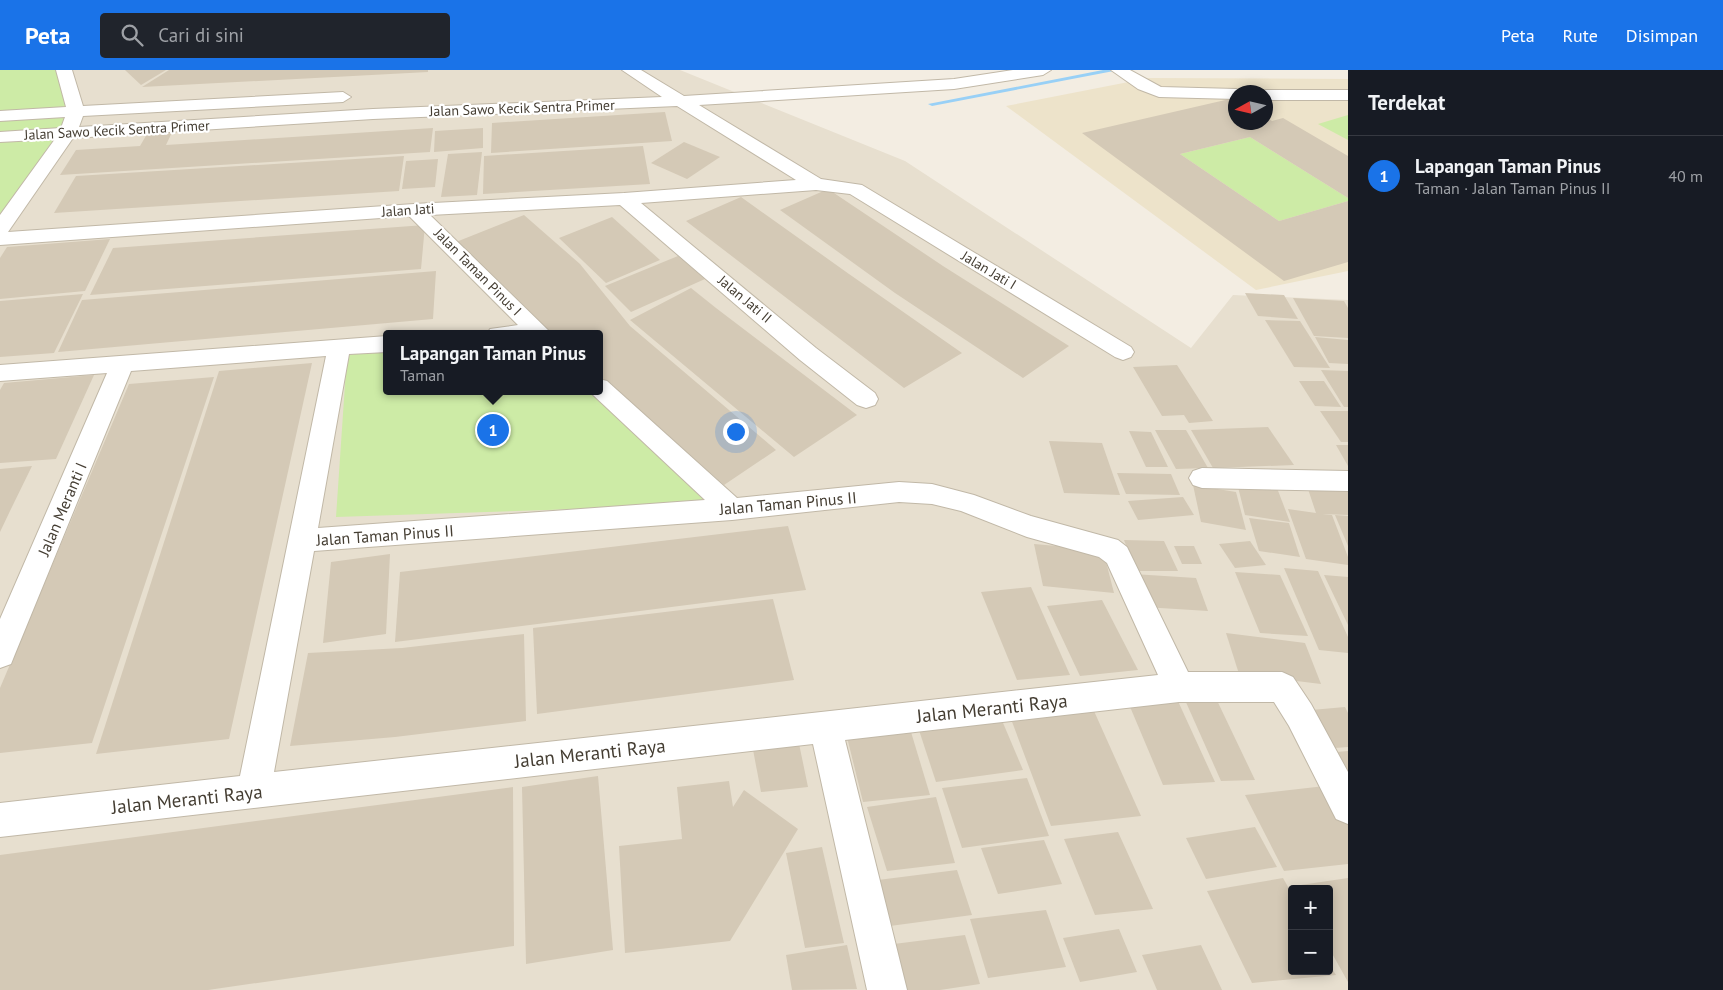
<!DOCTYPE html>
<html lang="id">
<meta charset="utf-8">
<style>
:root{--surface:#171b24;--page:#20242c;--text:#f1f3f6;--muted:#9ea1a6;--line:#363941;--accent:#1a73e8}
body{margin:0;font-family:"PT Sans",sans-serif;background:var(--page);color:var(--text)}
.controls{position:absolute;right:15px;bottom:15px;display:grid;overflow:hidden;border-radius:5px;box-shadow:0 2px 12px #0003}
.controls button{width:45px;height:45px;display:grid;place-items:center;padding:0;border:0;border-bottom:1px solid var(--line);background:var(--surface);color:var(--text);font:25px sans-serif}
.compass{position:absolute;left:1228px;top:15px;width:45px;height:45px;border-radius:50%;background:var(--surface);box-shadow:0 2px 12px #0003;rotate:262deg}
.you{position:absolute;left:735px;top:361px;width:18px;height:18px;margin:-12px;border:4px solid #fff;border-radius:50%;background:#1a73e8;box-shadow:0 0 0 8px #1a73e833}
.badge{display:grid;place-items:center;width:32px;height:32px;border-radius:50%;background:var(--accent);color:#fff;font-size:16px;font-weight:700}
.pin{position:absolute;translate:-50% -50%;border:2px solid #fff;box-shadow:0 1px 5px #0006}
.popup{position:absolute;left:383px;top:260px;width:220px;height:65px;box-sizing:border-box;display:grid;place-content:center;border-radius:5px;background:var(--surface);filter:drop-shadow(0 1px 4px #0005);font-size:16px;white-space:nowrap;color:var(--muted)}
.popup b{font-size:19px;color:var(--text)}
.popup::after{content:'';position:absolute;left:50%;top:100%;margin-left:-10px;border:10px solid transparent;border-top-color:var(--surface)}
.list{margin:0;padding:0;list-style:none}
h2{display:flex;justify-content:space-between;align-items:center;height:65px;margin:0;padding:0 20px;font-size:21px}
h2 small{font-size:16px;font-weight:400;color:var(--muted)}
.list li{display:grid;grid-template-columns:32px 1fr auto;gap:15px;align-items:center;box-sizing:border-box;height:80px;padding:0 20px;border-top:1px solid var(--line)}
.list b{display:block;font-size:19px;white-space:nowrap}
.list p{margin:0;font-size:16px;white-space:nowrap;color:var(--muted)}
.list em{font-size:16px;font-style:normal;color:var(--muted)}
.icon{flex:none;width:28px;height:28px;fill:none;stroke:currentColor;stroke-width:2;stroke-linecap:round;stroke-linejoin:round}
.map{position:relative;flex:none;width:1348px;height:920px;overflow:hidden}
header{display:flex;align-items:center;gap:30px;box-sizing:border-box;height:70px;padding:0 25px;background:var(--accent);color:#fff}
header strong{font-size:24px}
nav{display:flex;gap:28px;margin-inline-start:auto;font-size:18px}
.search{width:350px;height:45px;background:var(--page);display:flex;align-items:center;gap:12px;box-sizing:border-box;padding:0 18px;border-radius:5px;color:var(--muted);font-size:19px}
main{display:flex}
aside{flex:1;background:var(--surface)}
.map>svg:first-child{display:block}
.residential{fill:#e7dfcf;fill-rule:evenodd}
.education{fill:#ede3ca;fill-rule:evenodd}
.green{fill:#cdeba6}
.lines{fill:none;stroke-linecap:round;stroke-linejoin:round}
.stream{fill:#98d0f6;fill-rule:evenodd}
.building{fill:#d4c9b6}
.minor-casing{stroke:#c1b8a7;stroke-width:2}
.minor{fill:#fff;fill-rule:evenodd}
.labels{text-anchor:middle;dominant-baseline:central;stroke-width:4.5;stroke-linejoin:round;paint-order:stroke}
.far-street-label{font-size:14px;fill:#443d32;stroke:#fff}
.street-label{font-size:16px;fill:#443d32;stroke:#fff}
.near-street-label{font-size:19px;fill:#443d32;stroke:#fff}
</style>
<header>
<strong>Peta</strong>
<div class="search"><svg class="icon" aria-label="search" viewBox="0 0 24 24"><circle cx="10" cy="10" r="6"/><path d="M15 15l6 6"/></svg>Cari di sini</div>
<nav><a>Peta</a><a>Rute</a><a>Disimpan</a></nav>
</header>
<main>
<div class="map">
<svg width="1348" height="920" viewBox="0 0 1348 920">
<rect width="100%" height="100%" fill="#f3ede2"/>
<path class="residential" d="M0,0H680L905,91L1191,278L1233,225L1348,230V920H0ZM387,264H599V321H387ZM1292,819H1329V901H1292Z"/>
<path class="education" d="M1149,8L1348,9V201L1256,220L1006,36ZM1236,22H1266V52H1236Z"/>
<g class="green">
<polygon points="0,0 60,0 76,42 0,159"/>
<polygon points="1348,45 1348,70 1318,54"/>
<polygon points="1250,67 1348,128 1348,131 1279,151 1180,84"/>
<polygon points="387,280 387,321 599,321 729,434 336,447 347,285"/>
</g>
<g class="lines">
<polygon class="stream" points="1103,0 1119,0 932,36 928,34"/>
</g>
<g class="building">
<polygon points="125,0 166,0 141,15"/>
<polygon points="169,0 428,0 428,2 142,17"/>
<polygon points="1234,28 1236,52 1266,52 1266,47 1272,51 1283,48 1348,86 1348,128 1250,67 1180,84 1279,151 1348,131 1348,192 1284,211 1082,63"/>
<polygon points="665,42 672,71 491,83 492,53"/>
<polygon points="174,58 166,75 433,58 430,82 60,105 76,80 140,76 150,59"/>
<polygon points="483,58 483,78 434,82 435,61"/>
<polygon points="684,72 720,87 687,109 651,93"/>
<polygon points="643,76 650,114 483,124 484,86"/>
<polygon points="482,82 477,125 441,127 448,84"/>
<polygon points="404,86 399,121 54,143 76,106"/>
<polygon points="438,89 435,117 402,119 406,91"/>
<polygon points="828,119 943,196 1069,276 1023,308 895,223 780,140"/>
<polygon points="741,127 849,204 962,283 904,318 686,151"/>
<polygon points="524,145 580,194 630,256 776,380 724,415 599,305 599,264 553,264 456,172"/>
<polygon points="612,147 660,190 606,213 559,168"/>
<polygon points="425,155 421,199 90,225 113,178"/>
<polygon points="110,169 85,221 0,229 0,188 7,177"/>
<polygon points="678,186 705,209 631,242 605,216"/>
<polygon points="436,201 433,249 58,282 82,230"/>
<polygon points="691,218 716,238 857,345 794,387 630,250"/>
<polygon points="1245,223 1284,225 1298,249 1258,246"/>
<polygon points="83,224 54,283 0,287 0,231"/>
<polygon points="1293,228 1344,231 1348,238 1348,268 1314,266"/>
<polygon points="1265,250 1300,251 1330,298 1294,297"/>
<polygon points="1315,267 1348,270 1348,294 1329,293"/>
<polygon points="312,293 229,669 96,684 219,301"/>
<polygon points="1177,295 1213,351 1189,353 1184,345 1162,346 1133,297"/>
<polygon points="1321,300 1348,301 1348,337 1344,337"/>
<polygon points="94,305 56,389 0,393 0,320 4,313"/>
<polygon points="214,307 92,673 0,683 0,618 129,314"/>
<polygon points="1299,311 1324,311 1341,337 1315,336"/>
<polygon points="1320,341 1348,341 1348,372 1341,372"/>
<polygon points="1268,357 1294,395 1213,398 1191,360"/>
<polygon points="1155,360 1186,360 1208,398 1176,399"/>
<polygon points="1129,361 1151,362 1168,397 1146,397"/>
<polygon points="1049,371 1102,373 1120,425 1064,423"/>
<polygon points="1336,375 1348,375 1348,396"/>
<polygon points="32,396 10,441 0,462 0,399"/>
<polygon points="1117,403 1171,404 1180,425 1126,424"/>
<polygon points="1237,413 1277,418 1290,452 1245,445"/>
<polygon points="1193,415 1236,422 1246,460 1201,452"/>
<polygon points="1307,416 1348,417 1348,445 1323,444 1332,445 1348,487 1348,495 1306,489 1288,439 1316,443"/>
<polygon points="1183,427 1194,445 1138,450 1128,431"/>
<polygon points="1335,445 1348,446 1348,476"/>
<polygon points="1249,448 1289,453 1300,487 1259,481"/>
<polygon points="788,456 806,520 395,572 400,502"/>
<polygon points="1124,470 1164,471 1178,501 1136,501"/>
<polygon points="1250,471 1266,495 1235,498 1219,474"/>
<polygon points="1034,474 1103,480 1114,523 1043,516"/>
<polygon points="1174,476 1194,476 1202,494 1182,494"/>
<polygon points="390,484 386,564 323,573 331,492"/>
<polygon points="1284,498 1318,501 1348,567 1348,583 1319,580"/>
<polygon points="1235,502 1280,505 1308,566 1260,563"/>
<polygon points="1133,504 1196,508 1208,541 1144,537"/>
<polygon points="1324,505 1348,507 1348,555"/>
<polygon points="1031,517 1070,605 1017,610 981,522"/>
<polygon points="773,529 794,610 537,644 533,558"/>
<polygon points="1102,530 1138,600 1080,606 1047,536"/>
<polygon points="1226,563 1305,573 1321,614 1239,604"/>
<polygon points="524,564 526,651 395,667 290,676 308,583 402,578"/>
<polygon points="1212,620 1255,710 1221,711 1181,621"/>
<polygon points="1177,629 1215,712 1163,715 1128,632"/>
<polygon points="1345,637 1348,643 1348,677 1322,679 1300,641"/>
<polygon points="998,641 1023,700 936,712 916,651"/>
<polygon points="1094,641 1141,746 1051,756 1011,649"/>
<polygon points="908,652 930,725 863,732 845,659"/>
<polygon points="797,664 808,717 761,722 751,669"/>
<polygon points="1348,681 1348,710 1325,683"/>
<polygon points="598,706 613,880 526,894 522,717"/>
<polygon points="1027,708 1049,766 962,778 942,718"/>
<polygon points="729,711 733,737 744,720 798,759 730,871 625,883 619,776 682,769 677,717"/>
<polygon points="1325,716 1348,754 1348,794 1284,801 1245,725"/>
<polygon points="513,717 514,876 208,920 0,920 0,785"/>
<polygon points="936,727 955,793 887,801 867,737"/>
<polygon points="1255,757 1277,797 1206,809 1186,768"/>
<polygon points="1118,762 1153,839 1095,845 1064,769"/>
<polygon points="1044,770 1062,814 998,824 981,778"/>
<polygon points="822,777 844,873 805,878 786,783"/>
<polygon points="957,800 972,845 890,856 878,810"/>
<polygon points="1283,808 1292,824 1292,901 1329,901 1329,894 1336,905 1252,913 1207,821"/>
<polygon points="1348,808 1348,912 1329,878 1329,819 1296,819 1294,816"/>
<polygon points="1046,840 1066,897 988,908 970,849"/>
<polygon points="1119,859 1137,902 1080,912 1063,868"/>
<polygon points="965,865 980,914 940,920 897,920 886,875"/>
<polygon points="847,875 857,919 792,920 786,885"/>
<polygon points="1201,875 1222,920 1157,920 1142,885"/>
</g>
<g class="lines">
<defs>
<g id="minor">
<path d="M56,0H72L83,36L343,22L351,27L343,32L83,46L79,57L373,39L662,27L622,0H641L684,26L954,9L1013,0H1051L1043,5L954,19L699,35L821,109L862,115L1131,277L1134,282L1131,287L1123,290L1115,287L850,124L816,120L641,133L816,278L875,323L878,329L875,335L866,338L857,335L800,290L620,135L430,145L552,264H487L490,259L518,255L409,146L0,175V145L55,69L0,72V62L61,58L65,47L0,51V41L66,37ZM677,36L796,110L624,123L414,134L8,162L73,68L373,49Z"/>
<polygon points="1111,0 1130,0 1161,17 1236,19 1243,22 1236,22 1236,29 1159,27 1138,19"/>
<polygon points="1266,20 1348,20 1348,30 1266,30 1266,22 1260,22"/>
<path d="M387,266V282L349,284L318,458L705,430L591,323L590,321H599V309L607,311L737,428L899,412L932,414L974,425L1031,446L1118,470L1127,477L1188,602H1282L1293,607L1311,634L1348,702V754L1336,749L1289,656L1274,632H1179L845,670L907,920H867L813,674L0,767V733L240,706L326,286L131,301L15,584L11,594L0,598V549L107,303L0,311V295ZM899,432L932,434L961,441L1027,467L1099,487L1107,493L1158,605L274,702L314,481L732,450Z"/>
<polygon points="1202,398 1348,401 1348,421 1202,418 1193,415 1189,408 1193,401"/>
</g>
</defs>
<use href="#minor" class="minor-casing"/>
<use href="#minor" class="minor"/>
</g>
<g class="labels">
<g class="far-street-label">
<text transform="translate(522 38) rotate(-2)">Jalan Sawo Kecik Sentra Primer</text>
<text transform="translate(117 60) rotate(-3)">Jalan Sawo Kecik Sentra Primer</text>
<text transform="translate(408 140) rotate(-4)">Jalan Jati</text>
<text transform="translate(989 200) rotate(31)">Jalan Jati I</text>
<text transform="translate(478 202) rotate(45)">Jalan Taman Pinus I</text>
<text transform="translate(745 229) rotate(40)">Jalan Jati II</text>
</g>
<g class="street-label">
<text transform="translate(788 433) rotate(-5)">Jalan Taman Pinus II</text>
<text transform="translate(62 439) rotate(-67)">Jalan Meranti I</text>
<text transform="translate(385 465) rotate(-4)">Jalan Taman Pinus II</text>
</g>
<g class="near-street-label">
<text transform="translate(992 638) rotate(-6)">Jalan Meranti Raya</text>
<text transform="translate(590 683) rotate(-6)">Jalan Meranti Raya</text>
<text transform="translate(187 729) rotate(-6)">Jalan Meranti Raya</text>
</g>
</g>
</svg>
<div class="controls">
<button>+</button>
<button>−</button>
</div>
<svg class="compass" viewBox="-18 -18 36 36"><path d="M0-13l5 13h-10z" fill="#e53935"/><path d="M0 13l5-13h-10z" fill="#9ea1a6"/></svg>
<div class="you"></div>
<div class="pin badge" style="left:493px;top:360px">1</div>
<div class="popup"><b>Lapangan Taman Pinus</b>Taman</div>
</div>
<aside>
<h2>Terdekat<small></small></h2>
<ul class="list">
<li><span class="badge">1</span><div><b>Lapangan Taman Pinus</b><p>Taman · Jalan Taman Pinus II</p></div><em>40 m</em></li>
</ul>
</aside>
</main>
